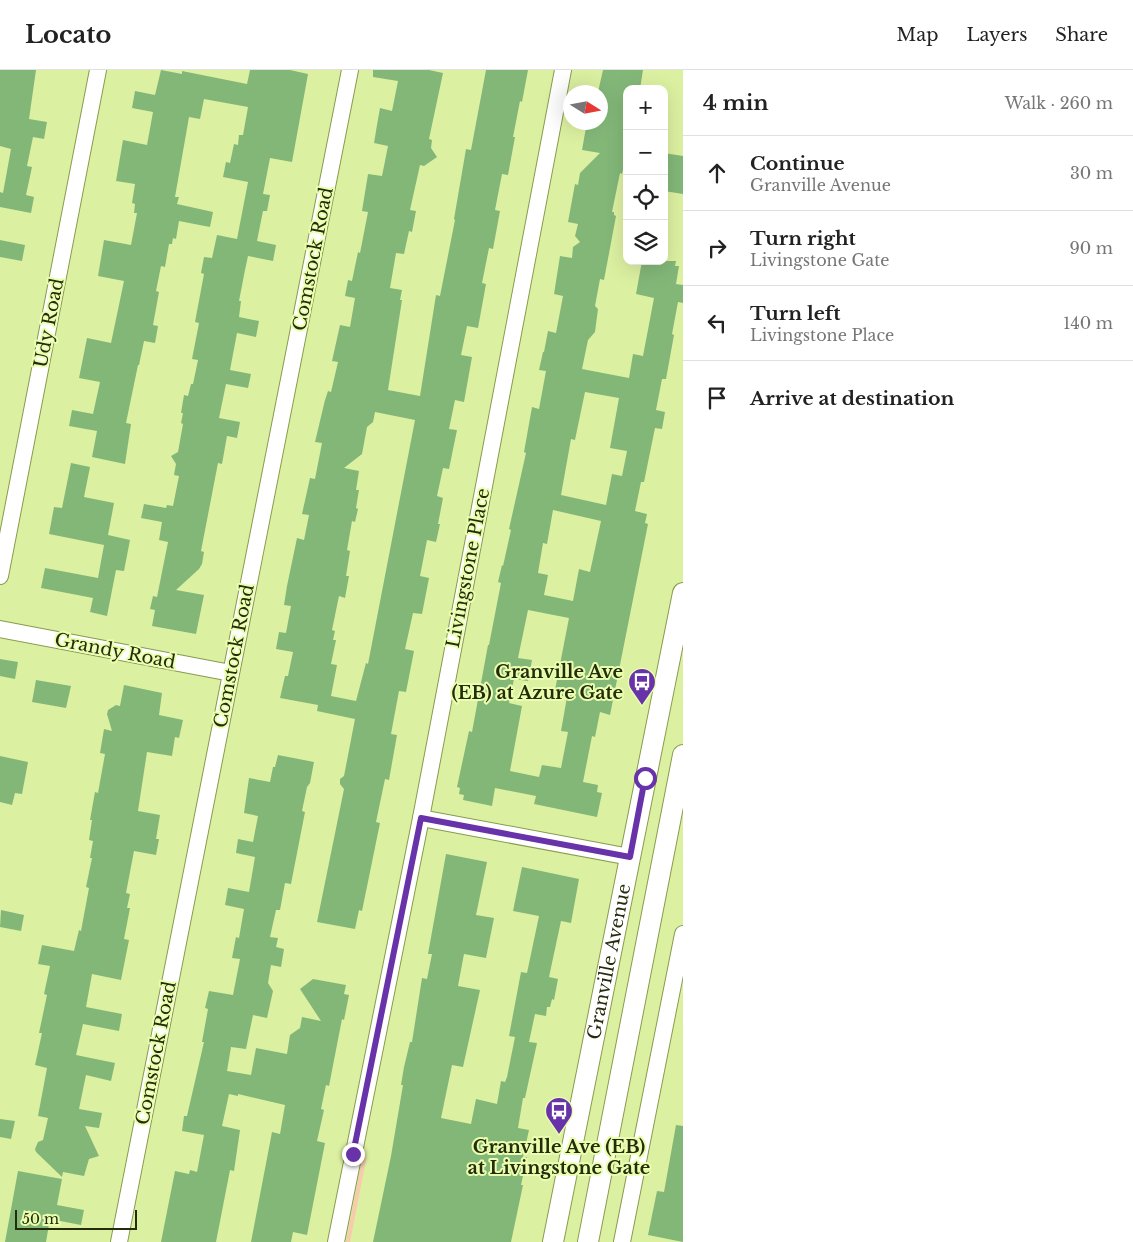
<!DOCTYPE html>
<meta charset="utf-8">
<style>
:root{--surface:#fff;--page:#f6f6f6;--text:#222;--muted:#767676;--line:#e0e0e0}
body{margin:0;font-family:"Libre Baskerville",serif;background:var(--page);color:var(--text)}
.controls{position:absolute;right:15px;top:15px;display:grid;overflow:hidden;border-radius:10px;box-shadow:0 5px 20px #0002}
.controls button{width:45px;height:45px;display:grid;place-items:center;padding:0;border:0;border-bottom:1px solid var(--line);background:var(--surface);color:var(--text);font:25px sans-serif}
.compass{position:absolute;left:563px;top:15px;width:45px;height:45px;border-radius:50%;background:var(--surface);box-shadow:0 5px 20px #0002;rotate:101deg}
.scale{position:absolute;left:15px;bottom:12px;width:122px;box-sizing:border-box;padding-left:5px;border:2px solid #252c0b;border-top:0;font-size:14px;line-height:18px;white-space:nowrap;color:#252c0b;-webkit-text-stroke:4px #e9feae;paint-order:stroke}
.stop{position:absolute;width:15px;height:15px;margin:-11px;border:4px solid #6832a9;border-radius:50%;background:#fff}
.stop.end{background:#6832a9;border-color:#fff;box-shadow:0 1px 5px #0008}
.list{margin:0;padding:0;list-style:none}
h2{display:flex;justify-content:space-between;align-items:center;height:65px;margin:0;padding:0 20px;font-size:21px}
h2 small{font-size:16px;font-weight:400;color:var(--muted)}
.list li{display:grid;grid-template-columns:32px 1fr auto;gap:15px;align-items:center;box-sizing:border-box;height:75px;padding:0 20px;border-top:1px solid var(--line)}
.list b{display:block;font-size:19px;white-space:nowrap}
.list p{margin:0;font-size:16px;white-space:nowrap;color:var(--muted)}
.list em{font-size:16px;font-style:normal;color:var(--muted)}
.icon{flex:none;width:28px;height:28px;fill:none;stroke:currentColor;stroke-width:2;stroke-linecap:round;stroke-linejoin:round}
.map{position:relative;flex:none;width:683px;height:1172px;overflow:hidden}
header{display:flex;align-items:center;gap:30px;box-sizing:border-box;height:70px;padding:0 25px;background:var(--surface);border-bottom:1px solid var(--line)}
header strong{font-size:24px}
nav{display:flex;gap:28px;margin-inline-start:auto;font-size:18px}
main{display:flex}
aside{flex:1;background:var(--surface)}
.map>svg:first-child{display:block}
.grass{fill:#f6ccac}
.building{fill:#83b778;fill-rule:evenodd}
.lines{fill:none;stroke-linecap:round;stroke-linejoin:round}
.minor-casing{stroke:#899b4e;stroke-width:18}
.major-casing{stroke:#899b4e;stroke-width:22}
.minor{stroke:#fff;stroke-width:16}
.major{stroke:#fff;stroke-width:20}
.route{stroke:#6832a9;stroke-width:6}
.labels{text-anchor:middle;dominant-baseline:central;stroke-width:4;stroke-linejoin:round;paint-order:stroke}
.street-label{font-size:18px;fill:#252c0b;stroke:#e9feae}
.poi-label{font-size:18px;font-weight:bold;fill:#252c0b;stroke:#e9feae;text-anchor:end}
</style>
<header>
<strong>Locato</strong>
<nav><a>Map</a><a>Layers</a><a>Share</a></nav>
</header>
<main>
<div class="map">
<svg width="683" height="1172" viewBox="0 0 683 1172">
<rect width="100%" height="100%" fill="#dcf0a1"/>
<polygon class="grass" points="364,1078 366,1090 350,1172 346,1172"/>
<g class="building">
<polygon points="0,0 36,0 29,49 47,52 44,69 33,67 27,96 32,97 26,125 34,127 31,143 0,137 0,122 3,123 11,79 0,76"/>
<polygon points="161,0 182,4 182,1 247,14 250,0 290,0 308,4 292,92 270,88 263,124 270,125 267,141 263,141 257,171 276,175 273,191 248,186 245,200 239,231 241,231 239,247 259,251 256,267 237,263 230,300 251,304 248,318 226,314 219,348 240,352 237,368 227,366 222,394 218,393 201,481 204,482 202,494 199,499 176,520 204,525 196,564 152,556 155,540 150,539 153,526 157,527 168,472 159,470 162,452 141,448 144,434 166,438 167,435 173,436 179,406 174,405 176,394 171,386 178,382 183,354 181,353 183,343 181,343 184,325 188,326 191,314 193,314 198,290 192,289 199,253 195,252 204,204 201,203 204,187 212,188 217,165 237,169 248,112 223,107 226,92 230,93 234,74 238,75 239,65 243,65 248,37 204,29 200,49 189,47 175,127 179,127 177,134 213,142 210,157 179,151 176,169 173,168 172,174 169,174 165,197 161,196 156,221 159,222 153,255 158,256 155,273 144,271 139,295 138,295 126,353 131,354 125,394 92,387 97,361 69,356 72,340 93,344 100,312 79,308 87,268 111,273 124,211 98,206 104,170 131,175 137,143 134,143 135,134 132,133 135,114 116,111 123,70 147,75 153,42 132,38 135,21 155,25"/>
<path d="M373,0H429L443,3L429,69L432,70L431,78L437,87L424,96L420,95L410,140L416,141L412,162L409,161L404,184L396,183L390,218L402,220L400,230H402L388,320L420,326L436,225L440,226L455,150L454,149L466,79L471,80L486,0H528L522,32L520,31L513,67H515L508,105L502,104L495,140L500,141L493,179L489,178L482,213L486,214L478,258L467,256L461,285L472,287L464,332L455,330L449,359L457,360L449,399L443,398L437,426L443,428L438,454H440L436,472L427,470L420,506L429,508L422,544L413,543L405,579L414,581L406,622L399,621L391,664L397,665L389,710L385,709L376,752L380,753L362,841L359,840L355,859L317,852L344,719L340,714V709L344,706L355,649L317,641L318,635L280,628L285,606H288L293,582L276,579L279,562L286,563L291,536L284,535L287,516L297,468L304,470L309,445L302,444L310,408L315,409L322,373L315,372L325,330L328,321L331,322L338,292L332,291L340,255L350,257L355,228L345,226L348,210L352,211L358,182L360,183L368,142L362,141L368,104L382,106L388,76L374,73L377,55L380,38L392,41L398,11L373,7ZM375,342L415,350L368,594L366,593L356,631L331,626L337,595L331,594L336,570H333L335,561L332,560L339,526L345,528L349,506H346L350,481L347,480L352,451L355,452L358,439L356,438L359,420H356L359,401L344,398L362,384L367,357L373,352Z"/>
<path d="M603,0H643L640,19H627V82L622,104L620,103L612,142H614V145L616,146L604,210L600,209L595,236L598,239L595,262L588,270L582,299L629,308L633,284L643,286L654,228L636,224L642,191H676L675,196H679L676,214L683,215V233L678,232L672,264L674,265L666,309H662L656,340L665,342L662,359L655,358L644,412H641L635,441L647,444L645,453L648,454L610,645L600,642L595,667L592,666L583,712L598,715L597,722L602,723L597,747L534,734L536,726L495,718L492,736L463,730L464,725L459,724L460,718L457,717L469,661L472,662L488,575H489L501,513L498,512L502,495L503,496L511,460L509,459L526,383L524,382L532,337L539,339L546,301L539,300L543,282H544L548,261L556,263L563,226L554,224L560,186L572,188L573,177L580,172L575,166L578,154L568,152L575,114L578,115L580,103L600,83L582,80L587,52H600V22H598ZM585,322L619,328L610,378L627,381L622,406L612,404L606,435L561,425L571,369L575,370ZM553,440L601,451L590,502L579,499L573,531L544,525L548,505L538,503L543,473L547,474ZM528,540L569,548L554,625L567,627L561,661L568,662L561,698L542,695L539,707L510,701L522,636L509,633L514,609L528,611L532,590L518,588Z"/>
<polygon points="664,83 683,86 683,124 664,121"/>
<polygon points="0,170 25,175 22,191 0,187"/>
<polygon points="71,393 90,397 84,427 114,433 108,465 130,470 124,501 116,500 107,546 90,542 93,528 41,518 45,498 98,508 104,475 49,464 54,437 62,438"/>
<polygon points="0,589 18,592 15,609 0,606"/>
<polygon points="36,610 71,616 66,638 32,632"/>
<polygon points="124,615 162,623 159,645 183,650 179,668 175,667 172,686 147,682 138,741 160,745 156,769 159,769 156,785 134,781 126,823 130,824 127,838 130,838 124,869 129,870 121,910 92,904 86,937 122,944 119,961 83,954 76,985 115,993 111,1011 86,1005 79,1039 102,1043 99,1058 85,1056 99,1086 89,1089 84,1106 63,1102 62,1107 36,1082 35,1079 38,1072 43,1070 48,1048 38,1046 47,998 35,995 42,963 39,963 47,925 44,924 50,896 38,894 42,875 74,881 79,860 81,861 89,818 86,817 92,788 90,788 93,771 89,770 92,750 90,750 95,722 98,723 105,684 100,683 104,659 112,661 107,644 108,640 116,635 120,636"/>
<polygon points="278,685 314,692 310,713 307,717 302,741 305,742 291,814 285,813 280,840 276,840 270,867 278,868 276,877 284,879 281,897 271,895 268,913 273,921 267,948 253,945 246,979 231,977 227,1001 251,1005 256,978 287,984 290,965 300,958 302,947 321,951 300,919 313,909 346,915 344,924 349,925 344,950 342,949 329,1016 326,1015 321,1039 324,1040 317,1071 325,1073 307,1165 293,1162 291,1172 251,1172 272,1062 280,1064 285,1035 238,1024 238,1026 229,1024 222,1056 240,1060 234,1101 230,1100 216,1172 161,1172 175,1101 189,1104 190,1100 197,1102 204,1065 182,1061 184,1046 187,1046 204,972 202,972 208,939 205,938 209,921 233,925 240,889 232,888 236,867 239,868 244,839 225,835 228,818 249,822 255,787 236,783 238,769 253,772 258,746 244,743 249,708 270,712 273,697 275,697"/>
<polygon points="0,686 28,692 22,724 15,723 12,735 0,732"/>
<polygon points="446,784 487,792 476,845 494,848 486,888 464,884 458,916 480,920 463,997 452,995 441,1048 471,1054 476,1029 497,1034 501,1011 505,1012 507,1007 515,967 509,966 521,902 527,903 539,846 513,841 522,797 579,809 571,853 561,851 549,907 558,909 554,930 552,929 550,937 547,937 546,946 535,944 529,972 537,973 525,1028 523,1028 518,1058 529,1060 523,1087 527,1087 521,1115 523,1115 511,1172 373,1172 391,1086 403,1015 401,1015 404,997 410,972 412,972 422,908 427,909 432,884 428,884"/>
<polygon points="1,840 24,845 21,861 0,857"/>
<polygon points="0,1049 15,1051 11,1069 0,1067"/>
<polygon points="676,1055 683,1056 683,1172 648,1165 657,1121 664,1122"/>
<polygon points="18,1101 62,1109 57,1135 84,1140 81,1155 50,1149 46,1172 5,1172"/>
</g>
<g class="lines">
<defs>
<g id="minor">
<polyline points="0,506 98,0"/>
<polyline points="0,559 231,603"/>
<polyline points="421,748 630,787"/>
<polyline points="119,1172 350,0"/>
<polyline points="336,1172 421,748 563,0"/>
<polyline points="622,1172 683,864"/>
</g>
<g id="major">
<path id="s1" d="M553,1172L683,523"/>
<polyline points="588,1172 683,685"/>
</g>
</defs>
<use href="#minor" class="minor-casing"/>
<use href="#major" class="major-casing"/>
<use href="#minor" class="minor"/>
<use href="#major" class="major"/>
</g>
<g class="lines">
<polyline class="route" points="353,1084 421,748 630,787 645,708"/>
</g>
<defs>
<symbol id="bus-pin" viewBox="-11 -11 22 30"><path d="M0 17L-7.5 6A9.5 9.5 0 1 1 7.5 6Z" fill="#6832a9" stroke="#e9feae"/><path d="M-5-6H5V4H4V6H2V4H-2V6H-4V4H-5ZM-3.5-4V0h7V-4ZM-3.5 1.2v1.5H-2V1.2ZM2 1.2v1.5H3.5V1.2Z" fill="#fff"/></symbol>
</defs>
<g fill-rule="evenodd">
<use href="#bus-pin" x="626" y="596" width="32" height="43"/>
<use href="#bus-pin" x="543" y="1025" width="32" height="43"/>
</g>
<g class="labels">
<g class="street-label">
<text transform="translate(313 189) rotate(-79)">Comstock Road</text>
<text transform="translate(49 253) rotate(-79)">Udy Road</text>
<text transform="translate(468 498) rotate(-79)">Livingstone Place</text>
<text transform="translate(115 581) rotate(11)">Grandy Road</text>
<text transform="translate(234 586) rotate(-79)">Comstock Road</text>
<text stroke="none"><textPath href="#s1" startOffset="286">Granville Avenue</textPath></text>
<text transform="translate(156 983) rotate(-79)">Comstock Road</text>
</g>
<g class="poi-label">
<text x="623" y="602">Granville Ave<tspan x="623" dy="21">(EB) at Azure Gate</tspan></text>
<text x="559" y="1077" text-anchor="middle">Granville Ave (EB)<tspan x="559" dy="21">at Livingstone Gate</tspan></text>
</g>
</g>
</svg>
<div class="controls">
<button>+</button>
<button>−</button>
<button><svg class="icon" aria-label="locate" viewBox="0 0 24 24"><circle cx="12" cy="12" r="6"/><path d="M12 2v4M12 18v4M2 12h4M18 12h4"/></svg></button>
<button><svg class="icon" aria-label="layers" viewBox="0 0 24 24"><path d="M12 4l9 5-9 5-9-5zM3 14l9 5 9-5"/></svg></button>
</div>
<svg class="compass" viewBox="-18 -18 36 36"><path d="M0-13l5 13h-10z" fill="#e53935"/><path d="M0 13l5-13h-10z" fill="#767676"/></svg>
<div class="scale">50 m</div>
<div class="stop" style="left:645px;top:708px"></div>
<div class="stop end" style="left:353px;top:1084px"></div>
</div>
<aside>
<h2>4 min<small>Walk · 260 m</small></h2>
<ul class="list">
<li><svg class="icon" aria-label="ahead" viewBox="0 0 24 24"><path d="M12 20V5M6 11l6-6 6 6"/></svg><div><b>Continue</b><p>Granville Avenue</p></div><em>30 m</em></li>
<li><svg class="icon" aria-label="right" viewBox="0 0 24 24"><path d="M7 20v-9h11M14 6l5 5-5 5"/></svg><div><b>Turn right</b><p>Livingstone Gate</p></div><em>90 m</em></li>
<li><svg class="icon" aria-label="left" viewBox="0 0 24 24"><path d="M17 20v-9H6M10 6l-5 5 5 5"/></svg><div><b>Turn left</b><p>Livingstone Place</p></div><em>140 m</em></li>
<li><svg class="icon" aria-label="arrive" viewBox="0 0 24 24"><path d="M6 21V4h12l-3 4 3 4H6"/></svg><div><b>Arrive at destination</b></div></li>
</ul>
</aside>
</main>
